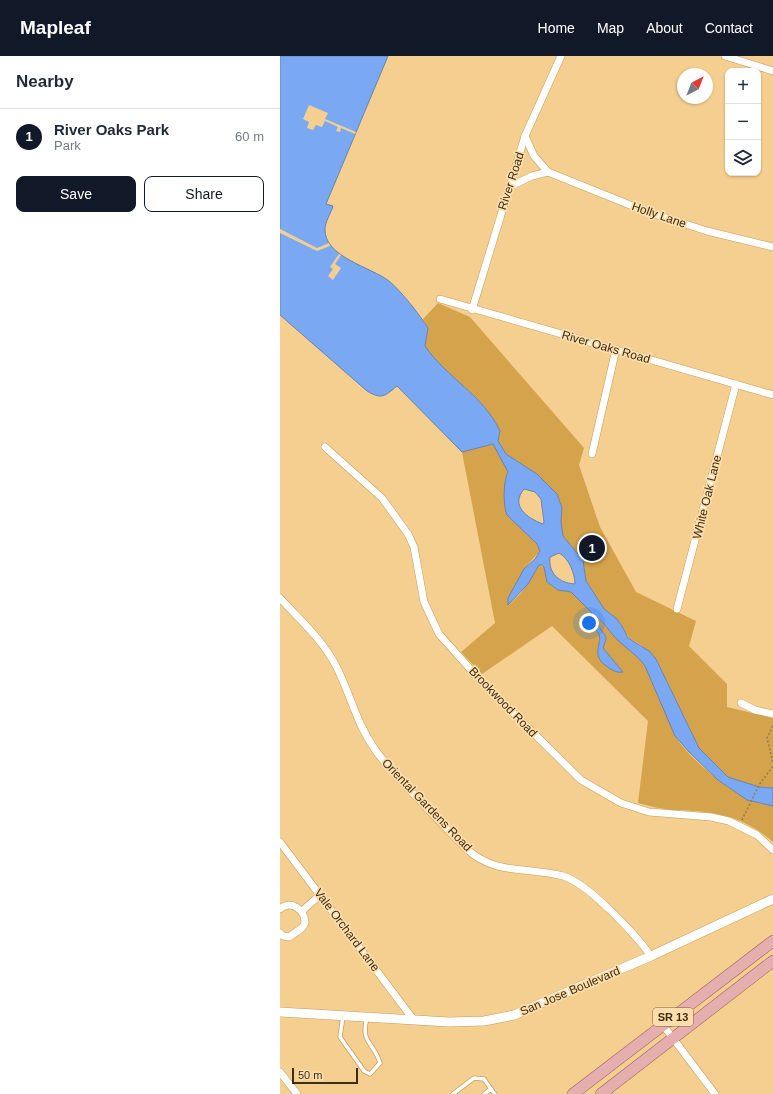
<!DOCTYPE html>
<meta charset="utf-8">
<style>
:root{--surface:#fff;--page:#f6f6f7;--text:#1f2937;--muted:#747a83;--line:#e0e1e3;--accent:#111827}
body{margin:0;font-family:Arial,sans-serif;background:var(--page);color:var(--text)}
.controls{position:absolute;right:12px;top:12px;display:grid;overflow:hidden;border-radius:8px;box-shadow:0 1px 3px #0004}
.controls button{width:36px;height:36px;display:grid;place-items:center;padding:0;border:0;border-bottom:1px solid var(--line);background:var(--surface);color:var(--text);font:20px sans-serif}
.compass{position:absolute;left:397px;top:12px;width:36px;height:36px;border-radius:50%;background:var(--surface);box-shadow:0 1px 3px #0004;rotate:42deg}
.scale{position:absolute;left:12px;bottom:10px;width:66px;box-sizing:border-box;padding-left:4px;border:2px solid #3d2e14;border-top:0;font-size:11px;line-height:14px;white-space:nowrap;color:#3d2e14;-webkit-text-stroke:3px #fcddab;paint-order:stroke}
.you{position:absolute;left:309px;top:567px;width:14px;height:14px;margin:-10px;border:3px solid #fff;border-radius:50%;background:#1a73e8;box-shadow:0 0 0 6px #1a73e833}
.badge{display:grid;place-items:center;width:26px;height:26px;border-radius:50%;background:var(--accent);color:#fff;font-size:13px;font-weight:700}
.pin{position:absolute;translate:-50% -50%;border:2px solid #fff;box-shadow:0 1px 4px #0006}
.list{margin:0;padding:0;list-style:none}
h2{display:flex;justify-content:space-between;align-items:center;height:52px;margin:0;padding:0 16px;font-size:17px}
h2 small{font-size:13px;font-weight:400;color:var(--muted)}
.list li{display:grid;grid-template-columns:26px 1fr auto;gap:12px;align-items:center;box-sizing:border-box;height:56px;padding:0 16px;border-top:1px solid var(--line)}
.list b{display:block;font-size:15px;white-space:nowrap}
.list p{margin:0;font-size:13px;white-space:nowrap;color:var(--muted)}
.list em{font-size:13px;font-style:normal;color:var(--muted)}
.actions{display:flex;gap:8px;padding:12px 16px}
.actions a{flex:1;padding:9px 0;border:1px solid var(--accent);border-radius:8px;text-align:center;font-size:14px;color:var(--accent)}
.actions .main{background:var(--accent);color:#fff}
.icon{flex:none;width:22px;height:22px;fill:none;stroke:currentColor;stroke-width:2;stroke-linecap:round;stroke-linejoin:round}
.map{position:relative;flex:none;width:493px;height:1038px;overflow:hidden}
header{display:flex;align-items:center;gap:24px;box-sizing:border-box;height:56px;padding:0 20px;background:var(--accent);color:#fff}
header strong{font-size:19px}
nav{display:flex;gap:22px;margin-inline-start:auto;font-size:14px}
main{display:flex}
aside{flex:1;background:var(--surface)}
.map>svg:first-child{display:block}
.green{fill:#d4a34b}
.water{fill:#7aa8f3;stroke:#6883b0;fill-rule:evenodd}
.pier{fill:#f5cf8f}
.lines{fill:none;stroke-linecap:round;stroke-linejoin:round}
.service-casing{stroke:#c19c5e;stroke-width:5}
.minor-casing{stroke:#c19c5e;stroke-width:8}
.tertiary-casing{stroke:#c19c5e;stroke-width:10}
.primary-casing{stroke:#9f5e56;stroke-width:12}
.path{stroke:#957b4f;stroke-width:1.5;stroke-dasharray:2 2;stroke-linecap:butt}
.service{stroke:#fff;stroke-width:3.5}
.minor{stroke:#fff;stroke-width:7}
.tertiary{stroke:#fff;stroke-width:9}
.primary{stroke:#e5aeaf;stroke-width:11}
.labels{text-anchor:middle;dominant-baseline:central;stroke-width:3.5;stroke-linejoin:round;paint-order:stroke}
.shield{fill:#fcddab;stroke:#766241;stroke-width:1}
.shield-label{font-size:11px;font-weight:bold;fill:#3d2e14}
.street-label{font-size:12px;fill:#3d2e14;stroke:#fcddab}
</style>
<header>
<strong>Mapleaf</strong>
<nav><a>Home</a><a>Map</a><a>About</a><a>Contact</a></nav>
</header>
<main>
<aside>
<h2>Nearby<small></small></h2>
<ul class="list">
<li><span class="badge">1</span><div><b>River Oaks Park</b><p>Park</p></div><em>60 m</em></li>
</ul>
<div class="actions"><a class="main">Save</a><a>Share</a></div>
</aside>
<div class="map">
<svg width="493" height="1038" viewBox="0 0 493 1038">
<rect width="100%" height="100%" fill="#f5cf8f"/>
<g class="green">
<path d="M158,247L190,261L304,392L299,409L320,471L356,536L416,565L409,590L447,628V651L493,662V732L479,731L448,721L419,692L376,603L361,589L349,582L342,570L336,562L324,553L312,534L306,525L303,504L283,480L281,466L282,452L277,438L257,418L226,398L218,385L220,375C204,340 166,321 145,290L148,272L143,263Z"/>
<path d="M213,388L228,416L226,420L225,454L260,492V495L244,513L229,549L241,537L259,509L264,511L267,526L278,534L291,536L312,557V568L309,570L308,577L313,573C322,576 320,585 318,592C325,604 328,616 343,616L323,592L326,583L317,570L315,561C324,564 327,574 334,580C344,590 357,596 364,609C378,630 384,656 395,679C404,698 447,733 467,743C474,747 485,748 493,750V786C471,766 445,757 415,755C405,754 395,755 385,753C376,752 367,749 358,747L368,665L272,570L202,618L181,596L215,567L182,396Z"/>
</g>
<path class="water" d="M0,0H108L46,148L53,150C51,157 45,166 45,173C44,201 91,211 109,225C122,236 139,258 148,272L145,290C166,321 204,340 220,375L218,385L226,398L257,418L277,438L282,452L281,466L283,480L303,504L306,525L312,534L324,553L336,562L342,570L348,582L369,595L376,603L419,692L448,721L479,731L493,732V750L467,744L438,724L409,696L395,680L365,610C356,597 343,591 333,579C327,573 324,565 316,561C317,572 326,578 326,582C326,585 324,588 323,592L343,616C337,617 334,615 329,612C305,597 329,585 315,573L308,577L306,575V573L312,568V557L291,536L278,534L267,526L264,511L262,509H259L248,528L228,549V542L244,513L255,503L260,495L257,488L227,459C223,450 223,425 228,416L213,388L182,396L117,330C105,340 102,344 87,335L0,259ZM244,433L255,436L261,443L264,466L263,468C247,462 230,450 244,433ZM279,497C289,502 295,518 295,528C279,527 268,517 270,501Z"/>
<g class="pier">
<polygon points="29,49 48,57 45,63 76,76 75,78 61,72 60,76 56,75 58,71 45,65 42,71 36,69 33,74 27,72 29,66 23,63"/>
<polygon points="0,173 37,192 49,187 50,190 37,195 0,177"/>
<polygon points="59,198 61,199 55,208 61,212 53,224 48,220 53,213 50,211"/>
</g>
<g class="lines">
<defs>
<g id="service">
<path d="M63,960L60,981L84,1015L90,1018L100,1007C94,986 80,987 87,962"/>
<polyline points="173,1038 194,1022 204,1023 211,1033"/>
<polyline points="204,1038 211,1033 215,1038"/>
</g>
<g id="minor">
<polyline points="445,0 493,15"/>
<polyline points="245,80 254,100 268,116"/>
<polyline points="229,131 252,120 268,116 365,155 427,175 493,191"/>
<polyline points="160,243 493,339"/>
<polyline points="192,254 245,80 281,0"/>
<polyline points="45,391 102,442 128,478 134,491 144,546 159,578 200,624 301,724 341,747 369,756 431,761 449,765 477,779 493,794"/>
<polyline points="312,398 336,293"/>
<path d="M0,542C19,563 43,584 56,610C70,637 76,666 94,692C103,706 116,718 127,731C147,752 167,774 188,794C215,819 250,811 283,820C308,827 356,879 371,900"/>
<polyline points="397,553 456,328"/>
<polyline points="461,647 475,654 493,658"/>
<polyline points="0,786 133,963"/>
<path d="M0,853C11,843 25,854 25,867L22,872L9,881L3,880L0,877"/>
<polyline points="22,855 40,839"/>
<polyline points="383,969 435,1038"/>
<polyline points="0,1016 17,1038"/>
</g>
<polyline id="tertiary" points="0,956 169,966 204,965 234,959 371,900 493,843"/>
<g id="primary">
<polyline points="293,1038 493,885"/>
<polyline points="321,1038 493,905"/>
</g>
</defs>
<use href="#service" class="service-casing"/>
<use href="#minor" class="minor-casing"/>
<use href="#tertiary" class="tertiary-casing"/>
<use href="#primary" class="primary-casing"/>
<g class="path">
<polyline points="493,670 487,682 493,707"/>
<polyline points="462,764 479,729 493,710"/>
</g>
<use href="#service" class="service"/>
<use href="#minor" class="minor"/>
<use href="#tertiary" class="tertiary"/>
<use href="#primary" class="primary"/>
</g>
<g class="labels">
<rect class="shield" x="373" y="952" width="40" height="18" rx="3"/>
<g class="shield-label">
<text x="393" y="961">SR 13</text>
</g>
<g class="street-label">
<text transform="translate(231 125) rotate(-72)">River Road</text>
<text transform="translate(379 159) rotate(19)">Holly Lane</text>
<text transform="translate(326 291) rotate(16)">River Oaks Road</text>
<text transform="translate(427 441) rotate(-76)">White Oak Lane</text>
<text transform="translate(223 646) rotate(46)">Brookwood Road</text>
<text transform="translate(147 749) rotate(46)">Oriental Gardens Road</text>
<text transform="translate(67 874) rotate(53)">Vale Orchard Lane</text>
<text transform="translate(290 935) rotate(-23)">San Jose Boulevard</text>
</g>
</g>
</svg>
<div class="controls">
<button>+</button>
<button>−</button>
<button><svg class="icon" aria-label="layers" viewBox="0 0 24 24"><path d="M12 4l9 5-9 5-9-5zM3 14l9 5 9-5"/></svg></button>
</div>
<svg class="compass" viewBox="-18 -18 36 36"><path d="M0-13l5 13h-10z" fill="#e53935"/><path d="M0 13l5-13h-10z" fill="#747a83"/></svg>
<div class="scale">50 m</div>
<div class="you"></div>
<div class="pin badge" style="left:312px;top:492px">1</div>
</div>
</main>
